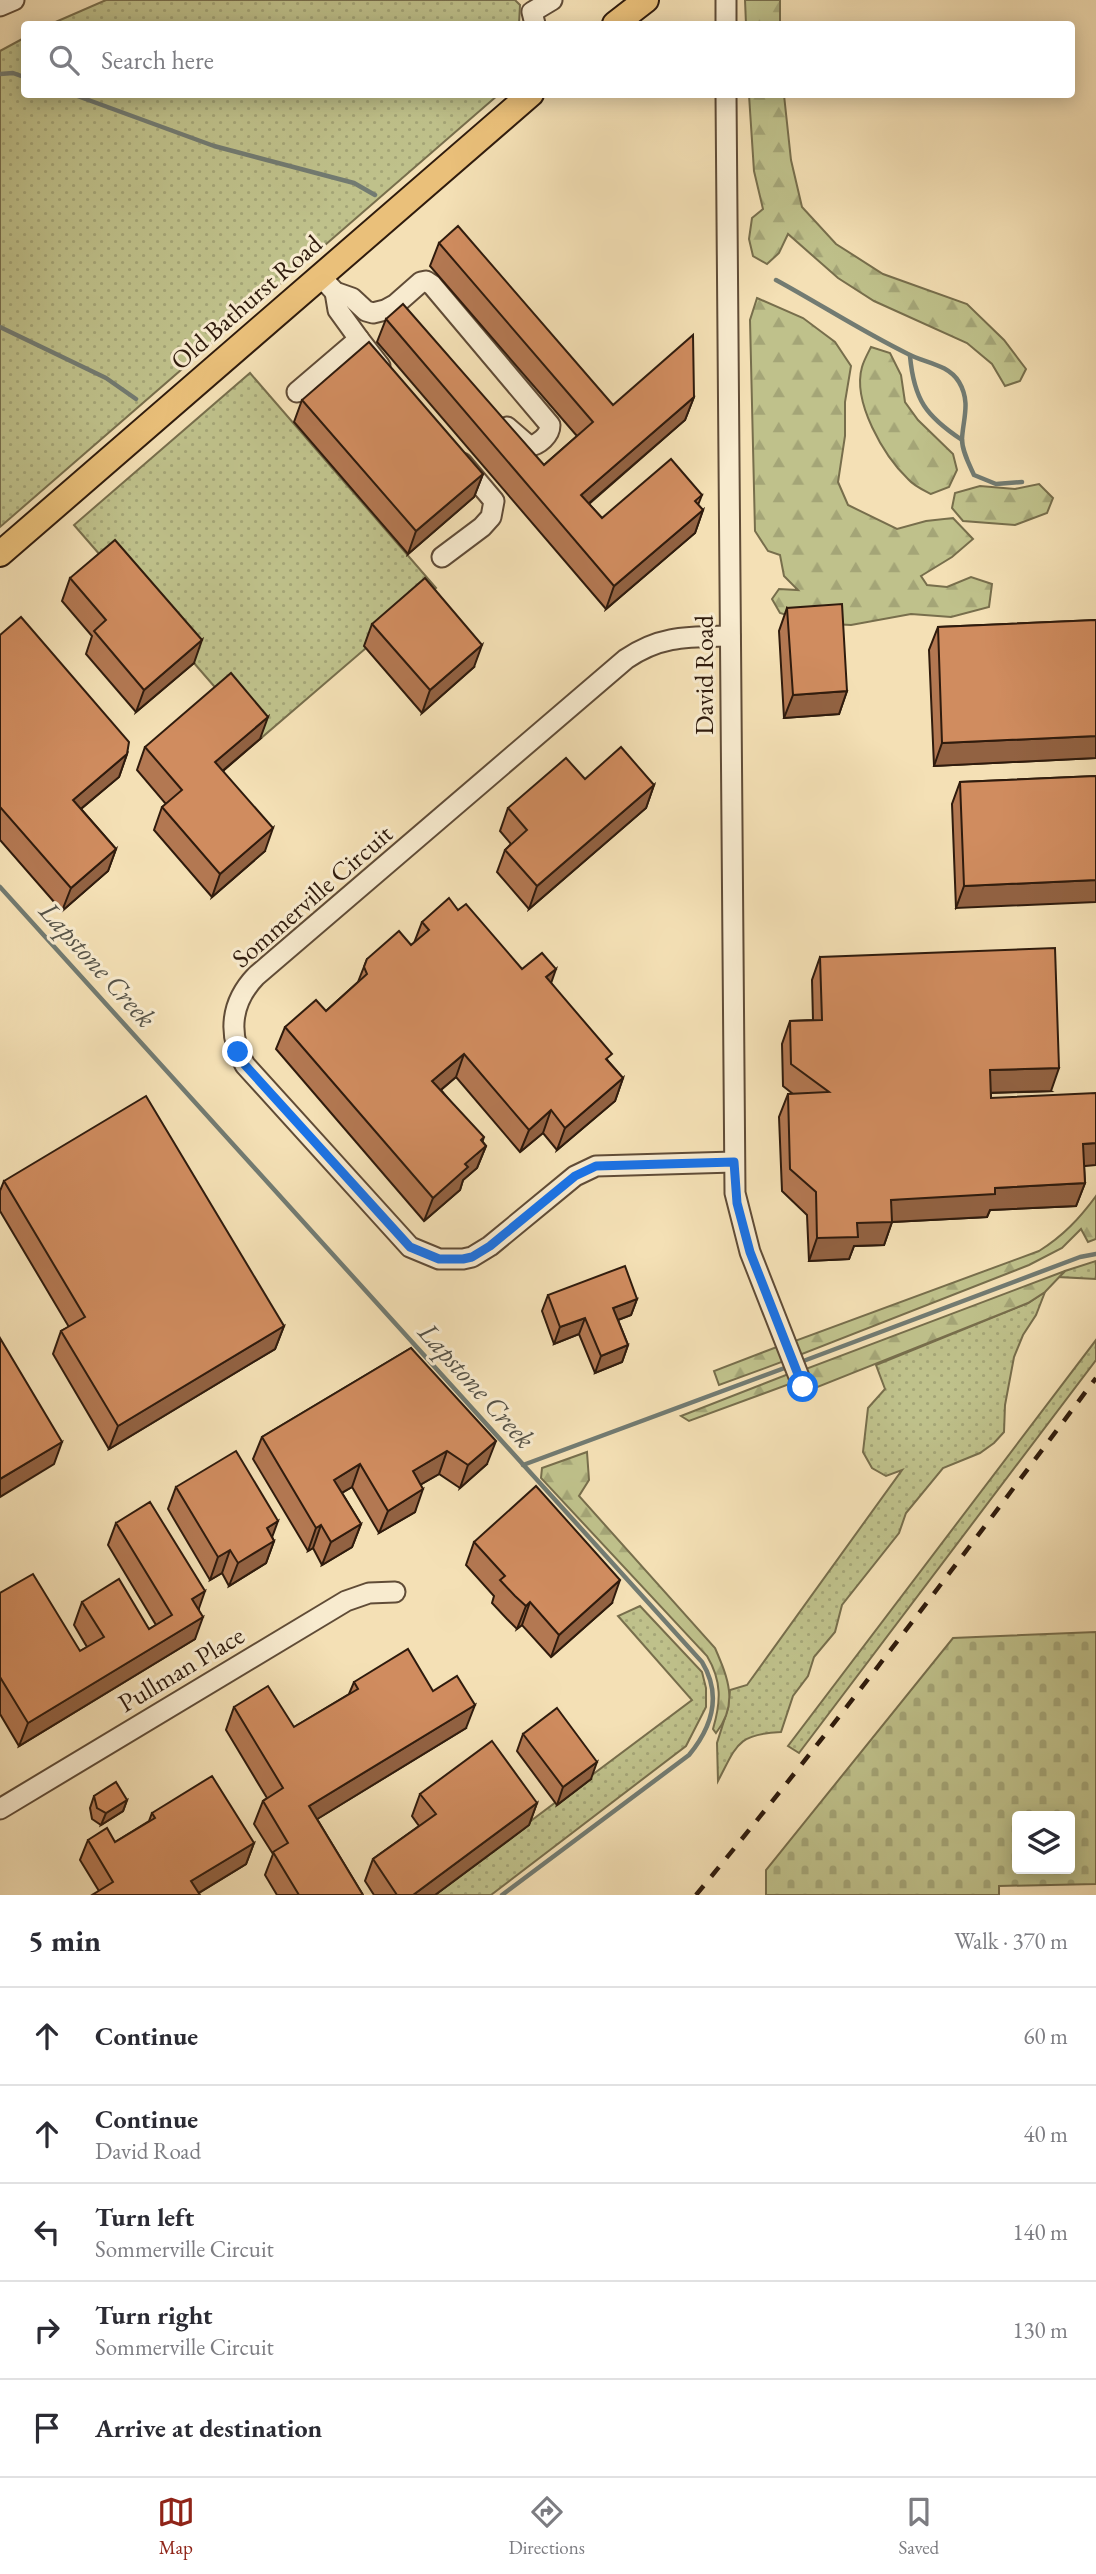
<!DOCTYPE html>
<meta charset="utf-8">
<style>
:root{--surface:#fff;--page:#f7f7f7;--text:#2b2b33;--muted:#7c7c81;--line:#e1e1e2;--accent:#8f2418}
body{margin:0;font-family:"EB Garamond",serif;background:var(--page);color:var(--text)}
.controls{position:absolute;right:21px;bottom:21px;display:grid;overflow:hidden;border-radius:7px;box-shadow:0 4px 18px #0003}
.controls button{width:63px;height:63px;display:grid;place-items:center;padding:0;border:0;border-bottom:2px solid var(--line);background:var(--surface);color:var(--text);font:35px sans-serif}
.stop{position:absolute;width:21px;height:21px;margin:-16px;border:5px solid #1a73e8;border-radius:50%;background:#fff}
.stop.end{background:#1a73e8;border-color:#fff;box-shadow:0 2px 7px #0008}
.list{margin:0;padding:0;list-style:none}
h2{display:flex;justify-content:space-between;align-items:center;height:91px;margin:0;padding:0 28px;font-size:30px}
h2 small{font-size:23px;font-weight:400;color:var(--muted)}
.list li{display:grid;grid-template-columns:46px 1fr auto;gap:21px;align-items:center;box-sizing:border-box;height:98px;padding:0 28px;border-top:2px solid var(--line)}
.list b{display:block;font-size:26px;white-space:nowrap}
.list p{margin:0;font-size:23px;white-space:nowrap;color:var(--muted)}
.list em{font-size:23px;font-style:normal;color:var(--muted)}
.icon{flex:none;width:38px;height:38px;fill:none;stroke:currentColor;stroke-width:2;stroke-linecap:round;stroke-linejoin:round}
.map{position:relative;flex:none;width:1096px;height:1895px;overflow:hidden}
.search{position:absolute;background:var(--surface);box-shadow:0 4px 18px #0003;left:21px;right:21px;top:21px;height:77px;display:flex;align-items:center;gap:18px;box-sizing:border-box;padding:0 24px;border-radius:7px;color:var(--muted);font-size:26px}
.sheet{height:581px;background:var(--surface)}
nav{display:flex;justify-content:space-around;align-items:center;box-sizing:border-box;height:98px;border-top:2px solid var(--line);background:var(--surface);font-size:19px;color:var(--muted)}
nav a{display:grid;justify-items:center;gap:4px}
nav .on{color:var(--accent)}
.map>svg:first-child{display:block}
.grass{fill:url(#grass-dots);stroke:#776e4c;stroke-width:2}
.forest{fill:url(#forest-firs);stroke:#776e4c;stroke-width:2}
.cemetery{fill:url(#cemetery-stones);stroke:#776e4c;stroke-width:2;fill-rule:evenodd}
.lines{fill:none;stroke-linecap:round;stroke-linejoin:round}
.stream{stroke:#727b72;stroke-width:4.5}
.minor-casing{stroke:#604c37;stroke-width:23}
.major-casing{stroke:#2f1b0d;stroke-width:28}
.minor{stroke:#f8ebcf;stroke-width:19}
.major{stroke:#eac07a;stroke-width:24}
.rail{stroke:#2f1b0d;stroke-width:4.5;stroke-dasharray:12 12;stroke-linecap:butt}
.wall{fill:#b37852;stroke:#2f1b0d;stroke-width:2}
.shaded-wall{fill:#926242;stroke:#2f1b0d;stroke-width:2}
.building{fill:#d08c5f;stroke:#2f1b0d;stroke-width:2}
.route{stroke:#1a73e8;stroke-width:9}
.labels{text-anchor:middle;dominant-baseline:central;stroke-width:6;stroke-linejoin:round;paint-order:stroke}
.street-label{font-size:26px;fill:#2f1b0d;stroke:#f8ebcf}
.water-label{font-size:28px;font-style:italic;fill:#565348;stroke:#f8ebcf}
</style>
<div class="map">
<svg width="1096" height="1895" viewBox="0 0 1096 1895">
<defs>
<pattern id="grass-dots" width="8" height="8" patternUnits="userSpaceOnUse" patternTransform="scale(1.75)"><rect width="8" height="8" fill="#bfc18b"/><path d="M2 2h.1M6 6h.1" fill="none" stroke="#a4a577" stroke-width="1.8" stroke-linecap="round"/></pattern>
<pattern id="forest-firs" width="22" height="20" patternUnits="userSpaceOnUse" patternTransform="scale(1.75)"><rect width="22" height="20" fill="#bfc18b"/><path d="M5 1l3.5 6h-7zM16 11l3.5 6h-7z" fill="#a4a577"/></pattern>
<pattern id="cemetery-stones" width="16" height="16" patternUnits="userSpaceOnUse" patternTransform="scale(1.75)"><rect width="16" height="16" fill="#bfc18b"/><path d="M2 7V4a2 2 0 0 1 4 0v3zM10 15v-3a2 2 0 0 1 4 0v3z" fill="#a4a577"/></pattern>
</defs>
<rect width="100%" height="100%" fill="#f4e0b5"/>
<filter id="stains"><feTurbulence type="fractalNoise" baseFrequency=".00286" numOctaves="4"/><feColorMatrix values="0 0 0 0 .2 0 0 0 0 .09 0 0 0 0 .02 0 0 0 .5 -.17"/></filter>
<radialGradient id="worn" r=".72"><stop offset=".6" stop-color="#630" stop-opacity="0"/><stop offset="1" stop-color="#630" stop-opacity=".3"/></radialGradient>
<g class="grass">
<polygon points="106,0 515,0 520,5 519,24 51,24"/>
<polygon points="24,38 24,94 498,95 0,527 0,51"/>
<polygon points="250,373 436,588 260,739 74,525"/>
<polygon points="1096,1261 1096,1279 1059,1277 1065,1271"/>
<path d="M1045,1292L1036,1315L1023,1335L1014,1357L1005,1405L1004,1432L994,1443L980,1453L943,1468L906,1513L899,1533L842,1605L835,1632L814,1657L808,1676L793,1696L781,1732C737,1734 737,1745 718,1781L717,1743L728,1708L730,1690L747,1685L902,1470L886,1476L872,1468L863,1452L868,1408L885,1389L876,1365L1028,1303Z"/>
<polygon points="1096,1340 1096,1360 799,1753 788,1746"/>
<polygon points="640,1606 702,1672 706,1688 706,1707 686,1746 491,1895 432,1895 692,1700 618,1616"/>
</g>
<g class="forest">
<polygon points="745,0 780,0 780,24 746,24"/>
<polygon points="749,95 784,95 791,160 802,207 836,244 883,274 967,304 1004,340 1026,369 1020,381 1005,386 992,364 967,343 874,301 838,278 788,234 779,253 767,264 753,256 749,239 752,218 763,209 754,171"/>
<polygon points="757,298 803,318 835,342 851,366 845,402 845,436 838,482 848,505 897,529 926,521 953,518 973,539 952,557 921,576 927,585 947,587 971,577 992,584 989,607 951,617 911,614 851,625 812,623 780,613 772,599 779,589 798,590 784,576 780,555 768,551 755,531 750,320"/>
<path d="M871,347L890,353L901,375L905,402L918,420L953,454L957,470L949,487L931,494C923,490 914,486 908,479C884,456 852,402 862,367C864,360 868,353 871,347Z"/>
<polygon points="1039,484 1053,498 1047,513 1015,525 963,521 952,508 955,493 980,486 1015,489"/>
<path d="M1096,1196V1239L1088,1242L1081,1229L1062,1248L1029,1265L797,1356L792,1342L1039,1251C1063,1236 1079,1219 1096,1196Z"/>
<polygon points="1065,1271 1045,1292 1028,1303 810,1390 803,1370"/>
<polygon points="782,1345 787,1360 719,1385 714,1371"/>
<polygon points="791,1373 795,1382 689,1421 681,1416"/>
<path d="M587,1452L589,1480L579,1496L715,1648C728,1678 739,1704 716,1733L713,1729C721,1702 722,1681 707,1656L541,1478L542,1468Z"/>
</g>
<path class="cemetery" d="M1096,1632V1884L999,1886V1895H766V1870L953,1638ZM1017,1816H1070V1869H1017Z"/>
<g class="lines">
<g class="stream">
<polyline points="0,74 13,73 24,77"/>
<polyline points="72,94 214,146 354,183 375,195"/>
<path d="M776,280C820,304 863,332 908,354C925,363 948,364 959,382C971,402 963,419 962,439C962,451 969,464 974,475L996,484L1022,482"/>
<polyline points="0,327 106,378 136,399"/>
<path d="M910,356C914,400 926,416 962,440"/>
<path d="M0,887L702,1662C722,1695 712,1727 689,1755L502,1895"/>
<polyline points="798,1363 1080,1257 1096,1254"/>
<polyline points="523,1465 790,1366"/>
</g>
<defs>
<g id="minor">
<polyline points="726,0 726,24"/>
<polyline points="0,6 14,0"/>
<polyline points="535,24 532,12 552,0"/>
<polyline points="726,94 735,1193 750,1252 803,1387"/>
<path d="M321,277L335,292L352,298L366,311L373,313L385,310L396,304L421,282L426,281L432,285L550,425C550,435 539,445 529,446L507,427"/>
<polyline points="359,339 380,366"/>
<polyline points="297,392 359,339 338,310 335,292"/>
<polyline points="442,557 482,527 491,517 494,501 462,463"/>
<path d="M730,636C689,637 661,635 626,659L256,976C231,1002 227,1034 245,1065L410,1247L439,1259H463L472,1257L490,1246L575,1176L596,1166L734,1162"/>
<polyline points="0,1809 346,1601 369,1593 395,1592"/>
</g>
<g id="major">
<polyline points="615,24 646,0"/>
<polyline points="0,554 531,94"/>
</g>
</defs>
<use href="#minor" class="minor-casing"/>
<use href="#major" class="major-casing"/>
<use href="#minor" class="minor"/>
<use href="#major" class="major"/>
<path class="rail" d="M696,1895C835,1727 965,1553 1096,1378"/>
</g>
<g class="wall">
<polygon points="439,243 613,405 694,397 685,420 589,504 602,518 702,495 698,505 703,510 695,533 606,609 377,342 386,319 544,465 577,436 430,266"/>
<polygon points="302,400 483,474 474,497 408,554 294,422"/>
<polygon points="70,578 194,663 136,712 86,654 92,636 62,601"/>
<polygon points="787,608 847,691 839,714 784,718 779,631"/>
<polygon points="1096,620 1096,758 934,766 929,650 938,627"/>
<polygon points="372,624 474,667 422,713 364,646"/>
<polygon points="0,635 127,754 119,777 81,809 116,849 108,871 62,911 0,840"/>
<polygon points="260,739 223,771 265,851 212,897 154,830 162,807 166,804 137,770 145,747"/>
<polygon points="1096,776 956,908 952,804 960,782"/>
<polygon points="654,785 646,808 529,909 497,872 505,850 511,844 500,831 508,808"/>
<polygon points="458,910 522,969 551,983 609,1062 623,1078 615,1101 557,1150 543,1133 520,1152 456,1077 441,1090 486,1146 477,1168 463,1180 460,1190 424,1221 276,1049 285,1027 326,1011 358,982 367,959 411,945 414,943 422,922"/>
<polygon points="820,957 1051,1091 991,1093 991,1098 1084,1166 1085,1183 1076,1206 990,1210 987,1217 892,1222 884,1245 854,1246 849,1259 809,1261 807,1215 782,1191 779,1117 788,1094 793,1094 783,1086 782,1044 790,1021 813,1020 812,980"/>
<polygon points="4,1181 284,1326 275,1349 109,1449 53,1354 61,1331 69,1327 0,1211 0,1191"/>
<polygon points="548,1295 637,1299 631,1315 618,1320 628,1345 622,1362 595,1373 579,1334 554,1344 542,1311"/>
<polygon points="411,1348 487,1464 460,1488 439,1474 420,1485 415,1512 379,1533 352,1487 342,1493 361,1524 352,1547 322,1565 313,1548 308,1551 253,1459 262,1437"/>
<polygon points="176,1487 272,1537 274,1541 266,1563 229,1586 222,1573 210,1580 168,1509"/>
<polygon points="116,1523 199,1609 195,1639 19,1746 0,1714 0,1593 80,1651 87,1647 74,1625 82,1602 149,1629 156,1625 108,1545"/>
<polygon points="474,1542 612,1603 551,1657 522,1625 517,1629 507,1619 492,1603 494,1596 466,1565"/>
<polygon points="354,1682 433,1691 466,1728 317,1819 363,1895 277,1895 265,1875 273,1854 254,1824 263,1801 267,1798 226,1730 234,1707 294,1727 349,1694"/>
<polygon points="523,1734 591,1779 557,1805 517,1751"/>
<polygon points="420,1794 537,1803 529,1825 435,1895 374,1895 365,1881 373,1859 419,1826 412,1816"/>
<polygon points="94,1796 127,1800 123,1811 101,1825 92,1819 90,1808"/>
<polygon points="152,1813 254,1843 246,1864 199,1893 99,1891 80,1860 88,1840 115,1842 149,1821"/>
</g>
<g class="shaded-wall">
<polygon points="694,397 685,420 573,517 581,495"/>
<polygon points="483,474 474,497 408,554 416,531"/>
<polygon points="703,510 695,533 606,609 614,586"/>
<polygon points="202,640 194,663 136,712 144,690"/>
<polygon points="482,645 474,667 422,713 430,690"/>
<polygon points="847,691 839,714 784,718 793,695"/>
<polygon points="268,717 260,739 207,784 215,762"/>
<polygon points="1096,736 1096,758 934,766 942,743"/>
<polygon points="127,754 119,777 65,822 73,800"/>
<polygon points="654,785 646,808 529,909 537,886"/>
<polygon points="273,828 265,851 212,897 220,874"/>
<polygon points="116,849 108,871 62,911 71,888"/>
<polygon points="1096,880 1096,902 956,908 964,886"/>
<polygon points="556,969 548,992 546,977"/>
<polygon points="464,1054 456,1077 424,1104 432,1081"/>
<polygon points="1059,1068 1051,1091 981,1093 990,1070"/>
<polygon points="623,1078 615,1101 557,1150 565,1128"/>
<polygon points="551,1110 543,1133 520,1152 529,1130"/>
<polygon points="484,1137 479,1152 486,1146 477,1168 463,1180 460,1190 424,1221 433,1198 465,1164 481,1140"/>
<polygon points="1096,1143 1096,1165 1074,1167 1083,1144"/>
<polygon points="1085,1183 1076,1206 990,1210 987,1217 892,1222 884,1245 854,1246 849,1259 809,1261 817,1238 857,1223 891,1200 995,1188"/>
<polygon points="637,1299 631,1315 607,1324 613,1308"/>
<polygon points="585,1318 579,1334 554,1344 560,1327"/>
<polygon points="284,1326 275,1349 109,1449 118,1426"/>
<polygon points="628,1345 622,1362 595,1373 601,1356"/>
<polygon points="496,1441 487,1464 460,1488 468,1465"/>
<polygon points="62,1442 54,1464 0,1497 0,1479"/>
<polygon points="447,1451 439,1474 404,1494 413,1471"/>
<polygon points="360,1464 352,1487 325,1502 334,1480"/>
<polygon points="423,1489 415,1512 379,1533 388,1511"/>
<polygon points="278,1521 270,1543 274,1541 266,1563 229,1586 238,1563 267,1528"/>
<polygon points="361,1524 352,1547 322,1565 331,1542"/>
<polygon points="321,1525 313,1548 308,1551 316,1528"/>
<polygon points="230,1550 222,1573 210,1580 218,1557"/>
<polygon points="620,1580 612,1603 551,1657 559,1635"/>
<polygon points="205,1591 197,1614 192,1599"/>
<polygon points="530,1602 522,1625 517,1629 526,1606"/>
<polygon points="203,1617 195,1639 19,1746 28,1723"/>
<polygon points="475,1705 466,1728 301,1829 309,1806"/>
<polygon points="597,1762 591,1779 557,1805 563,1787"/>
<polygon points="127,1800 123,1811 101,1825 106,1813"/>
<polygon points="537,1803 529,1825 435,1895 413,1895"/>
<polygon points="254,1843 246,1864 195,1895 191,1881"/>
</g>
<g class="building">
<polygon points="458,226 613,405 693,335 694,397 581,495 602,518 671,459 702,495 695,501 703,510 614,586 386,319 403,304 544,465 593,422 439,243"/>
<polygon points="369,342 483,474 416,531 302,400"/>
<polygon points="115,540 202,640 144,690 94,631 106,620 70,578"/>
<polygon points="425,578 482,645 430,690 372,624"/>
<polygon points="842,604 847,691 793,695 787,608"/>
<polygon points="21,617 129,742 127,754 73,800 116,849 71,888 0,807 0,635"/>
<polygon points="1096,620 1096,736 942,743 938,627"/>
<polygon points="231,673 268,717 215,762 273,828 220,874 162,807 182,790 145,747"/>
<polygon points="621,747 654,785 537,886 505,850 527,830 508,808 566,758 585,779"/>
<polygon points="1096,776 1096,880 964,886 960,782"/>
<polygon points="449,898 458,910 466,904 522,969 542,953 556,969 546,977 612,1054 606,1059 623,1078 565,1128 551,1110 529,1130 464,1054 432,1081 484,1137 481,1140 486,1146 465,1164 468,1167 433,1198 285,1027 316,1000 326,1011 367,974 364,967 367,959 399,931 411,945 429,930 422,922"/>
<polygon points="1055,948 1059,1068 990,1070 991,1098 1096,1093 1096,1143 1083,1144 1085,1183 995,1188 995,1194 891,1200 892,1222 857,1223 858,1237 817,1238 816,1192 790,1169 788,1094 829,1092 791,1064 790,1021 822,1020 820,957"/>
<polygon points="146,1096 284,1326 118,1426 61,1331 85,1317 4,1181"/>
<polygon points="625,1266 637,1299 613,1308 628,1345 601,1356 585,1318 560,1327 548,1295"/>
<polygon points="0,1338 62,1442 0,1479"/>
<polygon points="411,1348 496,1441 468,1465 447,1451 413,1471 423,1489 388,1511 360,1464 334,1480 361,1524 331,1542 321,1525 316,1528 262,1437"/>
<polygon points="236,1451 278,1521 267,1528 274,1541 238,1563 230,1550 218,1557 176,1487"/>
<polygon points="536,1486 620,1580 559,1635 530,1602 526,1606 515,1596 500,1580 505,1576 474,1542"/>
<polygon points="150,1502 205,1591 192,1599 203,1617 28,1723 0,1677 0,1593 33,1574 80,1651 104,1637 82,1602 119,1579 149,1629 172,1615 116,1523"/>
<polygon points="408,1649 433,1691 457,1676 475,1705 309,1806 363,1895 299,1895 273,1852 288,1843 263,1801 283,1788 234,1707 268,1686 294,1727 358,1689 354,1682"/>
<polygon points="557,1708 597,1762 563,1787 523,1734"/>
<polygon points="492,1741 537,1803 413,1895 397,1895 373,1859 436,1814 420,1794"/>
<polygon points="212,1776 254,1843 191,1881 200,1895 92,1895 113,1882 88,1840 107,1828 115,1842 155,1818 152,1813"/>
<polygon points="116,1782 127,1800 106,1813 97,1808 94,1796"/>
</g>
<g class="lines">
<polyline class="route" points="238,1052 245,1065 410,1247 439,1259 463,1259 472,1257 490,1246 575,1176 596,1166 734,1162 737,1203 750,1252 803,1387"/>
</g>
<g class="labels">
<g class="street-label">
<text transform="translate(246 302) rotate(-41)">Old Bathurst Road</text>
<text transform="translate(704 675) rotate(-90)">David Road</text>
<text transform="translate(312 896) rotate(-41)">Sommerville Circuit</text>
<text transform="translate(181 1669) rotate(-31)">Pullman Place</text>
</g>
<g class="water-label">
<text transform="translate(98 964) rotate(48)">Lapstone Creek</text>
<text transform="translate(477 1385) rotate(48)">Lapstone Creek</text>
</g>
</g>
<rect width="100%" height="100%" filter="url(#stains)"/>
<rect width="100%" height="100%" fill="url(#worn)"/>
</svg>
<div class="controls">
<button><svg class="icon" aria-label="layers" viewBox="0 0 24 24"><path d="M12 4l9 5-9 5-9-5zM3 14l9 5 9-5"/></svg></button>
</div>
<div class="stop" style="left:803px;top:1387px"></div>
<div class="stop end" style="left:238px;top:1052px"></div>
<div class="search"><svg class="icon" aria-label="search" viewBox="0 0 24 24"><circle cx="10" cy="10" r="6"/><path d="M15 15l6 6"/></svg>Search here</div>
</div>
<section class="sheet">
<h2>5 min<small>Walk · 370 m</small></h2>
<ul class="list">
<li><svg class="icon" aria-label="ahead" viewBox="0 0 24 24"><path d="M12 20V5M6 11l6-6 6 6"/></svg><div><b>Continue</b></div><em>60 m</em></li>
<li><svg class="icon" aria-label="ahead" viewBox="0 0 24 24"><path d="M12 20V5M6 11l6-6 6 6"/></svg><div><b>Continue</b><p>David Road</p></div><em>40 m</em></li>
<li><svg class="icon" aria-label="left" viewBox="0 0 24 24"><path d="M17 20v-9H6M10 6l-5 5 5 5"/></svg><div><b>Turn left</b><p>Sommerville Circuit</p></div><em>140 m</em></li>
<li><svg class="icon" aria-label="right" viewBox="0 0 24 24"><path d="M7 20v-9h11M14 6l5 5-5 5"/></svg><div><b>Turn right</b><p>Sommerville Circuit</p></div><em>130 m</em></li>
<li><svg class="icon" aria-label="arrive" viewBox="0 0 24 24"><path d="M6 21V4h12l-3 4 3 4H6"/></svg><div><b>Arrive at destination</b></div></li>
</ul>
</section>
<nav>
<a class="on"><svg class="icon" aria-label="map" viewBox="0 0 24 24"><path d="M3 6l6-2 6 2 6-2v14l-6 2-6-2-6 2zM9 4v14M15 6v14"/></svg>Map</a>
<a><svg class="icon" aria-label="directions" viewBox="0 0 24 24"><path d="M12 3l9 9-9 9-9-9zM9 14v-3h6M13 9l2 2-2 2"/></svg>Directions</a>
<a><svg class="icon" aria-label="saved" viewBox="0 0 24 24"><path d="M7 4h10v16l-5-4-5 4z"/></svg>Saved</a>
</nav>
